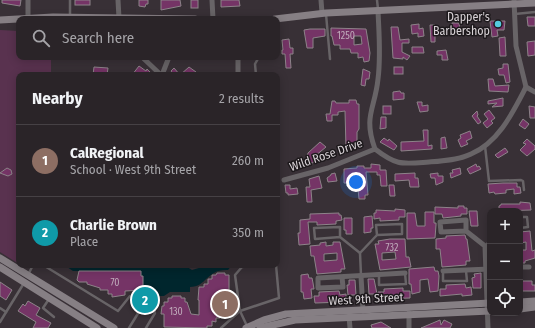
<!DOCTYPE html>
<meta charset="utf-8">
<style>
:root{--surface:#2a2428;--page:#363034;--text:#f1f3f6;--muted:#a5a4a8;--line:#464145;--accent:#d93025}
body{margin:0;font-family:"Fira Sans Condensed",sans-serif;background:var(--page);color:var(--text)}
.controls{position:absolute;right:12px;bottom:12px;display:grid;overflow:hidden;border-radius:8px;box-shadow:0 2px 10px #0003}
.controls button{width:36px;height:36px;display:grid;place-items:center;padding:0;border:0;border-bottom:1px solid var(--line);background:var(--surface);color:var(--text);font:20px sans-serif}
.you{position:absolute;left:356px;top:182px;width:14px;height:14px;margin:-10px;border:3px solid #fff;border-radius:50%;background:#1a73e8;box-shadow:0 0 0 6px #1a73e833}
.badge{display:grid;place-items:center;width:26px;height:26px;border-radius:50%;background:var(--accent);color:#fff;font-size:13px;font-weight:700}
.pin{position:absolute;translate:-50% -50%;border:2px solid #fff;box-shadow:0 1px 4px #0006}
.list{margin:0;padding:0;list-style:none}
h2{display:flex;justify-content:space-between;align-items:center;height:52px;margin:0;padding:0 16px;font-size:17px}
h2 small{font-size:13px;font-weight:400;color:var(--muted)}
.list li{display:grid;grid-template-columns:26px 1fr auto;gap:12px;align-items:center;box-sizing:border-box;height:72px;padding:0 16px;border-top:1px solid var(--line)}
.list b{display:block;font-size:15px;white-space:nowrap}
.list p{margin:0;font-size:13px;white-space:nowrap;color:var(--muted)}
.list em{font-size:13px;font-style:normal;color:var(--muted)}
.icon{flex:none;width:22px;height:22px;fill:none;stroke:currentColor;stroke-width:2;stroke-linecap:round;stroke-linejoin:round}
.map{position:relative;flex:none;width:535px;height:328px;overflow:hidden}
.search{position:absolute;background:var(--surface);box-shadow:0 2px 10px #0003;left:16px;top:16px;width:264px;height:44px;display:flex;align-items:center;gap:10px;box-sizing:border-box;padding:0 14px;border-radius:8px;color:var(--muted);font-size:15px}
.panel{position:absolute;background:var(--surface);box-shadow:0 2px 10px #0003;left:16px;top:72px;width:264px;height:196px;border-radius:8px}
.map>svg:first-child{display:block}
.green{fill:#59324f}
.water{fill:#00262d}
.building{fill:#753466;stroke:#8d8389;fill-rule:evenodd}
.lines{fill:none;stroke-linecap:round;stroke-linejoin:round}
.lane{stroke:#686467;stroke-width:2.5}
.street{stroke:#686467;stroke-width:5}
.secondary{stroke:#867f84;stroke-width:7}
.poi-dot{fill:#55cade;stroke:#1d191c;stroke-width:1.5}
.labels{text-anchor:middle;dominant-baseline:central;stroke-width:3;stroke-linejoin:round;paint-order:stroke}
.number-label{font-size:10px;fill:#bfaaba}
.poi-label{font-size:12px;fill:#d8d2d6;stroke:#1d191c;text-anchor:end}
.street-label{font-size:12px;fill:#d8d2d6;stroke:#1d191c}
</style>
<div class="map">
<svg width="535" height="328" viewBox="0 0 535 328">
<rect width="100%" height="100%" fill="#383036"/>
<polygon class="green" points="0,30 19,31 19,57 51,57 51,75 19,75 19,264 0,252"/>
<path class="water" d="M64,265H149L157,267L184,265L192,270L209,265H232L228,270C206,269 207,287 190,287V292H170L164,296H158L153,289H143V278L141,277V272L73,271Z"/>
<g class="building">
<polygon points="2,0 21,0 20,6 2,3"/>
<rect x="75" y="0" width="15" height="5"/>
<polygon points="139,0 148,0 148,4 146,4 145,7 139,6"/>
<polygon points="161,0 180,0 181,6 161,10"/>
<rect x="191" y="0" width="7" height="8"/>
<polygon points="221,0 239,0 240,6 221,7"/>
<polygon points="527,17 535,17 535,26 528,26"/>
<polygon points="490,21 505,21 504,30 497,30 498,36 492,37"/>
<polygon points="452,23 459,23 460,30 452,30"/>
<polygon points="419,24 419,29 423,28 424,36 418,37 418,33 412,34 411,25"/>
<polygon points="430,25 435,25 435,27 438,27 438,35 435,35 435,42 431,42"/>
<polygon points="391,27 398,27 400,40 409,39 409,43 402,43 402,52 410,56 407,60 403,57 403,59 393,58"/>
<path d="M331,28L366,29L370,53L369,61L364,62L363,57L358,58V53H351L350,49H340V45H334L332,36H331ZM354,36H361L362,44L354,45Z"/>
<polygon points="310,29 325,29 325,36 313,38 313,48 307,48 304,30"/>
<polygon points="505,37 506,56 500,56 499,38"/>
<polygon points="289,39 290,48 293,48 293,54 290,54 291,68 286,68 285,54 282,54 282,50 283,50 282,40"/>
<polygon points="535,41 535,55 528,56 527,42"/>
<polygon points="412,47 423,47 424,53 412,53"/>
<polygon points="446,50 448,60 442,60 442,55 437,55 437,51"/>
<polygon points="503,64 508,64 510,82 506,83 504,75 499,75 498,69 503,68"/>
<polygon points="139,66 146,71 147,69 151,73 149,75 132,75"/>
<polygon points="94,67 108,68 107,75 93,75"/>
<polygon points="189,67 196,72 194,75 174,75 171,71 174,68 180,75"/>
<rect x="394" y="67" width="9" height="7"/>
<polygon points="363,69 370,72 369,79 366,79 365,86 361,85"/>
<polygon points="488,79 493,79 495,86 509,85 508,92 489,91"/>
<polygon points="400,91 401,93 404,93 404,99 393,100 393,92"/>
<polygon points="503,98 503,106 492,107 497,103 488,104 488,101"/>
<polygon points="349,100 356,100 357,104 359,104 359,129 357,132 357,146 346,148 345,111 338,112 338,115 332,115 332,121 327,121 326,114 330,114 332,101 335,101 336,103 349,103"/>
<polygon points="417,102 422,102 422,106 428,105 428,111 420,112"/>
<rect x="383" y="106" width="8" height="8"/>
<polygon points="529,106 535,107 535,118 530,118"/>
<polygon points="489,110 495,118 491,121 493,123 487,128 483,123 488,119 484,114"/>
<polygon points="477,111 478,115 477,116 481,122 478,124 472,116"/>
<polygon points="381,117 386,117 386,128 380,129"/>
<polygon points="523,119 529,124 525,129 519,125"/>
<polygon points="423,130 428,130 428,146 432,145 432,149 401,151 401,142 424,141"/>
<polygon points="470,131 472,138 466,141 468,144 461,147 458,140 461,138 460,135"/>
<polygon points="445,137 447,148 441,149 441,138"/>
<polygon points="384,138 388,141 389,139 397,146 394,150 380,142"/>
<polygon points="527,139 535,146 535,149 527,156 520,150 526,144 523,143"/>
<polygon points="320,142 326,147 315,156 313,163 306,161 308,153"/>
<polygon points="505,148 508,152 498,158 495,155"/>
<polygon points="371,164 380,165 380,170 386,170 387,186 381,186 380,175 377,175 377,172 366,172 368,195 365,195 365,199 359,199 358,189 351,190 351,185 347,186 347,183 344,183 344,169 357,168 357,166 364,166 364,168 371,168"/>
<polygon points="476,164 477,167 479,166 481,169 470,174 467,169"/>
<polygon points="7,168 11,170 12,174 8,176 0,173"/>
<polygon points="460,168 461,174 451,178 450,173 453,173 452,170"/>
<polygon points="335,173 337,181 328,182 327,178 331,175 331,174"/>
<polygon points="415,173 415,178 418,178 419,187 410,187 409,180 395,181 395,174"/>
<polygon points="438,173 438,176 443,176 443,182 436,185 435,178 431,178 430,174"/>
<polygon points="319,176 322,188 311,190 312,202 307,202 306,187 310,187 309,179"/>
<polygon points="503,183 517,183 517,187 520,187 521,193 514,194 514,189 506,190 506,193 495,194 494,192 489,193 488,184"/>
<polygon points="285,185 290,185 290,189 297,188 298,194 288,195 288,193 286,193"/>
<polygon points="389,185 394,185 395,196 390,196"/>
<polygon points="520,202 530,203 531,210 499,211 499,206 501,205 501,204 520,204"/>
<polygon points="458,206 464,206 464,208 467,208 467,214 461,214 461,216 443,218 442,214 435,214 435,207 458,208"/>
<polygon points="395,209 405,210 405,217 399,217 399,220 380,221 380,218 374,219 374,213 376,213 376,210 395,211"/>
<polygon points="469,211 477,211 478,226 471,226"/>
<polygon points="425,212 434,212 434,223 436,223 436,225 435,238 407,239 407,213 415,213 417,226 425,226"/>
<polygon points="339,213 339,215 341,215 342,220 336,221 336,224 317,225 317,222 308,222 310,244 299,245 298,233 300,233 300,220 310,219 310,214"/>
<polygon points="372,216 373,228 371,228 371,232 364,233 364,217"/>
<polygon points="344,218 352,218 352,234 346,234 346,230 344,230"/>
<polygon points="530,231 532,251 535,250 535,258 525,261 525,263 520,263 520,252 521,250 526,250 526,242 520,243 520,232"/>
<polygon points="465,235 466,239 467,239 470,261 466,261 466,265 442,267 440,249 436,249 436,239 446,238 446,236"/>
<path d="M390,239H405L406,257H409L411,267L380,270L375,244H379L378,241ZM395,252L396,259L382,260V253Z"/>
<path d="M326,242V246L333,245V242H340L345,269H341V272L317,274L314,256H311L310,246L320,245V243ZM337,253V260L324,261V254Z"/>
<polygon points="434,267 435,271 438,271 439,276 438,291 430,292 428,279 420,280 420,292 412,294 411,284 409,284 409,269"/>
<polygon points="79,271 141,271 141,276 143,276 143,290 125,291 125,295 112,297 112,294 108,294 108,290 100,290 100,288 87,284 87,282 79,282 77,280"/>
<polygon points="217,273 225,273 225,275 229,275 229,292 231,292 229,309 225,309 225,313 221,313 220,318 216,318 216,322 212,321 212,326 207,326 207,328 164,327 164,314 161,314 162,306 164,306 164,302 168,302 168,298 172,298 172,296 181,296 181,298 185,298 185,302 187,302 191,314 199,315 199,300 198,300 199,287 204,287 204,284 208,284 208,279 212,279 212,275 216,275"/>
<polygon points="481,273 481,288 473,288 472,278 475,277 474,274"/>
<polygon points="308,274 309,278 312,278 313,283 314,289 311,289 312,298 304,299 303,292 301,292 301,275"/>
<polygon points="368,279 374,279 377,294 369,294"/>
<polygon points="349,280 355,280 356,295 348,295 347,285 349,285"/>
<polygon points="520,281 532,281 532,285 535,285 535,291 520,291"/>
<polygon points="0,282 12,290 6,300 0,296"/>
<polygon points="465,284 466,288 471,287 472,295 462,296 462,294 440,296 440,289 446,289 446,285"/>
<polygon points="403,288 403,291 410,291 410,298 378,299 378,292 384,292 384,289"/>
<polygon points="339,291 340,295 346,294 346,300 344,300 344,302 315,303 314,296 319,296 319,292"/>
<polygon points="28,301 40,308 36,315 51,323 48,328 33,328 36,322 18,311 23,304 25,306"/>
<polygon points="440,320 441,325 444,320 452,324 450,328 421,328"/>
<polygon points="381,322 391,328 372,328 371,325"/>
</g>
<g class="lines">
<g class="lane">
<polyline points="377,0 378,9"/>
<polyline points="326,14 330,59"/>
<polyline points="515,14 535,12"/>
<polyline points="70,15 70,0"/>
<polyline points="256,75 255,64 259,57"/>
<polyline points="485,146 489,181 521,180 523,181 524,190"/>
<polyline points="520,217 527,217 528,227 520,228"/>
<polyline points="340,237 340,227 314,228 315,239 340,237 360,253"/>
<polyline points="485,246 490,241"/>
<polyline points="43,265 118,311 130,296 138,297"/>
<polyline points="443,272 443,281 467,281 466,271"/>
<polyline points="29,273 33,265"/>
<polyline points="361,275 360,253 377,235 402,234 402,224 376,225 377,235"/>
<polyline points="379,275 379,285 406,284 405,273"/>
<circle cx="144" cy="300" r="7"/>
<polyline points="49,299 43,308 54,317"/>
<polyline points="0,308 6,312"/>
<polyline points="0,322 24,283"/>
<polyline points="247,326 240,311 235,275 242,267 258,265"/>
<polyline points="129,328 142,307"/>
<polyline points="146,328 155,313 154,309 149,306"/>
<polyline points="221,328 240,311 279,298 276,265"/>
</g>
<g class="street">
<polyline points="118,0 119,18"/>
<polyline points="212,0 213,19"/>
<polyline points="321,0 322,13"/>
<polyline points="514,0 516,46 526,87 535,92"/>
<polyline points="28,18 28,0"/>
<polyline points="142,57 161,75"/>
<polyline points="238,57 238,75"/>
<polyline points="162,75 169,57"/>
<path d="M375,149C363,116 375,109 378,79C381,56 379,34 378,11"/>
<path d="M284,180L328,168L375,149C397,166 402,164 429,162C442,161 459,160 471,154C499,142 513,112 526,87"/>
<polyline points="466,231 466,220 440,222 441,232 466,231 485,246 488,328"/>
<polyline points="520,267 529,267"/>
<polyline points="443,271 490,269"/>
<polyline points="361,276 363,311"/>
<polyline points="342,277 343,287 318,288 318,278 405,273"/>
<polyline points="409,313 409,328"/>
<polyline points="349,316 350,328"/>
</g>
<g class="secondary">
<polyline points="275,19 326,13 535,3"/>
<polyline points="0,20 53,17 195,19"/>
<polyline points="0,258 114,328"/>
<polyline points="0,267 97,328"/>
<polyline points="520,302 535,301"/>
<polyline points="520,309 535,307"/>
<polyline points="246,328 264,320 286,314 490,303"/>
<polyline points="260,328 295,320 490,311"/>
</g>
</g>
<circle class="poi-dot" cx="498" cy="24" r="4"/>
<g class="labels">
<g class="number-label">
<text x="346" y="36">1250</text>
<text x="392" y="248">732</text>
<text x="115" y="283">70</text>
<text x="176" y="312">130</text>
</g>
<g class="poi-label">
<text x="490" y="17">Dapper's<tspan x="490" dy="14">Barbershop</tspan></text>
</g>
<g class="street-label">
<text transform="translate(326 155) rotate(-19)">Wild Rose Drive</text>
<text transform="translate(366 299) rotate(-3)">West 9th Street</text>
</g>
</g>
</svg>
<div class="controls">
<button>+</button>
<button>−</button>
<button><svg class="icon" aria-label="locate" viewBox="0 0 24 24"><circle cx="12" cy="12" r="6"/><path d="M12 2v4M12 18v4M2 12h4M18 12h4"/></svg></button>
</div>
<div class="you"></div>
<div class="pin badge" style="left:225px;top:304px;background:#8d6e63">1</div>
<div class="pin badge" style="left:145px;top:300px;background:#0f9aa8">2</div>
<div class="search"><svg class="icon" aria-label="search" viewBox="0 0 24 24"><circle cx="10" cy="10" r="6"/><path d="M15 15l6 6"/></svg>Search here</div>
<section class="panel">
<h2>Nearby<small>2 results</small></h2>
<ul class="list">
<li><span class="badge" style="background:#8d6e63">1</span><div><b>CalRegional</b><p>School · West 9th Street</p></div><em>260 m</em></li>
<li><span class="badge" style="background:#0f9aa8">2</span><div><b>Charlie Brown</b><p>Place</p></div><em>350 m</em></li>
</ul>
</section>
</div>
